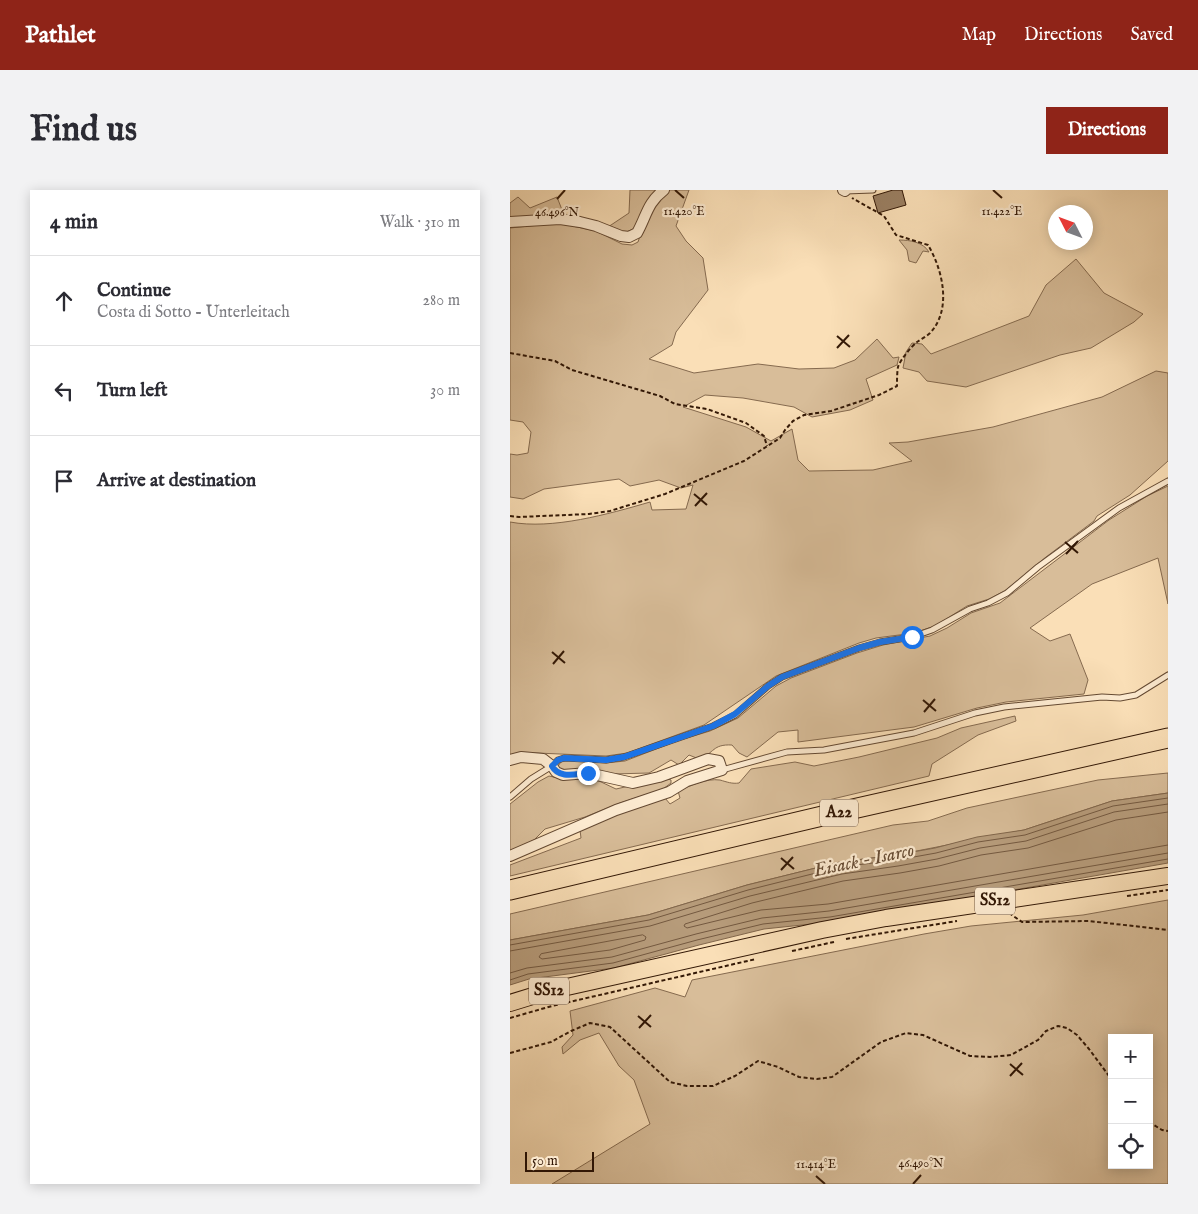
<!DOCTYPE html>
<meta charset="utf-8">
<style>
:root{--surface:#fff;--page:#f2f2f3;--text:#2b2b33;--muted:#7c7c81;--line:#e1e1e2;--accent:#8f2418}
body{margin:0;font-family:"IM FELL English",serif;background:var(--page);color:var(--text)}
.controls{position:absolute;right:15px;bottom:15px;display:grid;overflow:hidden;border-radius:0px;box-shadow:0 2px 12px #0003}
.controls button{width:45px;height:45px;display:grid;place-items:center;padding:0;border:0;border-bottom:1px solid var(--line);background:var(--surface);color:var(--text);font:25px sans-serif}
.compass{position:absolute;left:538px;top:15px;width:45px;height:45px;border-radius:50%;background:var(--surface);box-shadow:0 2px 12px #0003;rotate:312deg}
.scale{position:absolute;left:15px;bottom:12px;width:69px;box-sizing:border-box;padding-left:5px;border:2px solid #321705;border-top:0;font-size:14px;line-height:18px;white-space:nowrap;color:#321705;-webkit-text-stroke:4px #fcead0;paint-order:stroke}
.stop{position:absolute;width:15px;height:15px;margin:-11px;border:4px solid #1a73e8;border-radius:50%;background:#fff}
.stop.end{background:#1a73e8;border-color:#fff;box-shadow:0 1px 5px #0008}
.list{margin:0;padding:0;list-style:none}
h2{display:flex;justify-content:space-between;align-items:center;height:65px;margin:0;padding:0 20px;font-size:21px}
h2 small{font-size:16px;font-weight:400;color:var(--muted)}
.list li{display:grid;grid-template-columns:32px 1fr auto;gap:15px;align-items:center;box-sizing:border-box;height:90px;padding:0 20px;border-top:1px solid var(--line)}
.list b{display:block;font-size:19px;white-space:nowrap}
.list p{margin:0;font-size:16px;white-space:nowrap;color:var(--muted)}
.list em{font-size:16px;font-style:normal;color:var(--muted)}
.icon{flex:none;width:28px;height:28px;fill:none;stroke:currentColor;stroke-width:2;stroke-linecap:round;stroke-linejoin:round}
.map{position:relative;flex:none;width:658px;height:994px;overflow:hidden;border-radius:0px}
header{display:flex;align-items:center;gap:30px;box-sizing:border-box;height:70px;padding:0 25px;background:var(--accent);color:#fff}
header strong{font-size:24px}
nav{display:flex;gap:28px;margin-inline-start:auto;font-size:18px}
.intro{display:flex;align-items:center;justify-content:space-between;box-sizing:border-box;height:120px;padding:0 30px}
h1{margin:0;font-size:35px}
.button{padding:12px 22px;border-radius:0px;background:var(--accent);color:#fff;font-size:18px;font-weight:700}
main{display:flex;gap:30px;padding:0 30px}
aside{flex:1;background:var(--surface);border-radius:0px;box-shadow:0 2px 12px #0003}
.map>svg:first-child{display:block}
.green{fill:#d8bd99;stroke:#856a4f;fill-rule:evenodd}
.water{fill:#b69b7a;stroke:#81664b}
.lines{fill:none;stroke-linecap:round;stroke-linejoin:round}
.shore{stroke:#745940;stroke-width:1}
.building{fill:#9a7f62;stroke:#321705}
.service-casing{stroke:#644932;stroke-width:7}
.minor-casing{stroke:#644932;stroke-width:12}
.primary-casing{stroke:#321705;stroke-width:18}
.motorway-casing{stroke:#321705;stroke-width:21}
.path{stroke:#321705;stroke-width:2;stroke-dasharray:4 2.5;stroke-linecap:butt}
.service{stroke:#fcead0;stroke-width:5}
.minor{stroke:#fcead0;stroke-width:10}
.primary{stroke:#fadfb7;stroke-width:16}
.motorway{stroke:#fadfb7;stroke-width:19}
.route{stroke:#1a73e8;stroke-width:6}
.ticks{fill:none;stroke:#321705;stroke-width:2}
.labels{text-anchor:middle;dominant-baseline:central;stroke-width:4.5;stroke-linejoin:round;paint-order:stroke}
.shield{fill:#fcead0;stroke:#6f5642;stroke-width:1}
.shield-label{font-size:16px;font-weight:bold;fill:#321705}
.water-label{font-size:19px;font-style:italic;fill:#674c34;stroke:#fcead0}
.ticks-label{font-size:12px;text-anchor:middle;fill:#321705;stroke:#fcead0;stroke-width:4.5;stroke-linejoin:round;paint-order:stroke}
</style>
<header>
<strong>Pathlet</strong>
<nav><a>Map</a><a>Directions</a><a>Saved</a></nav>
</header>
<div class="intro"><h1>Find us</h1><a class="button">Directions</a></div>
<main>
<aside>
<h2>4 min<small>Walk · 310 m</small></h2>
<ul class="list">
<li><svg class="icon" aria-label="ahead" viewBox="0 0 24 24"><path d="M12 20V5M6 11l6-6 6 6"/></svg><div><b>Continue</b><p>Costa di Sotto - Unterleitach</p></div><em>280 m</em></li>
<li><svg class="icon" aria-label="left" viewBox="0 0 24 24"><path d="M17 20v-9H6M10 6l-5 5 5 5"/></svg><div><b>Turn left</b></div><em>30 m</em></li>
<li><svg class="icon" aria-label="arrive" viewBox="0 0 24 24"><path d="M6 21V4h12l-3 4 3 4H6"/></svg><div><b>Arrive at destination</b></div></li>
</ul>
</aside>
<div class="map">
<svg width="658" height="994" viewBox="0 0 658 994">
<rect width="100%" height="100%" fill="#fadfb7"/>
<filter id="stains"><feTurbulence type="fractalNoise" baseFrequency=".004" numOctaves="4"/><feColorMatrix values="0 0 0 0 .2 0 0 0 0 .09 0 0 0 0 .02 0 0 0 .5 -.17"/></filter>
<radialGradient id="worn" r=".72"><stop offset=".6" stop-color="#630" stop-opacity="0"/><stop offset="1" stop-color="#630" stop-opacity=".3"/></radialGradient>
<g class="green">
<polygon points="120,0 150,0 125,38 114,43 98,37 119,23"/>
<path d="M158,0H179L166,36L176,51L193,68L198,100L166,142L162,155L139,169L184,183L248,174L289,179L324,178L345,170L367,149L383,168L389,167L387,175L356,189L363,210L340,220L302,227L284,217L233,208L195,205L173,217L236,237L261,251L282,239L288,270L299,281L363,280L402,271L379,253L398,252L483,237L592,207L646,181L658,183V271L620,305L587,326L584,331L536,367L496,400L479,409L457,416L425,436L404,443L366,448L349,453L266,486L194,535L117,563L96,566L27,563H9L0,566V332C42,340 99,324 140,312L142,320L176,319L183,295L171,298L149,290L120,296L109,289L34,299L13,309L0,307V264L7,265L18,263L21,242L13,232L0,230V38L48,33L86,41L112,54L122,55L128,52L141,14Z"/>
<polygon points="8,7 20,18 47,7 54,25 0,30 0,13"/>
<path d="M389,50C400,50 413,52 419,62L413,61L406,73L399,71L397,60Z"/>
<polygon points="566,69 594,103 633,124 624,132 581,158 550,165 456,197 417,191 409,182 393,178 396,162 402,153 412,154 421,164 519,126 536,95"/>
<path d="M658,296V414L648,368L582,394L520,438L540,451L560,444L578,490L574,504L496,512L467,518L404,537L288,552V540L268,542L237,567L229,563L222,555C202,554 205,563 189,569L179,565L169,575L161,570L139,583L102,584L52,581L48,576L51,572L57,570L96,573L115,571L167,551L200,541L228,528L266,496L281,488L347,463L373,455L420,446L437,438L461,423L490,413L599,330L637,306Z"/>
<path d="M505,526L506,531L468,545L422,574L419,586L0,686V675L71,648L70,640L94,629L155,608L160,614L170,608L168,601C180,596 196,588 210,590C217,592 222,594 229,593L241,579L285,572L304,576L349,567L427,548L451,538Z"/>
<polygon points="658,583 658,603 602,611 514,640 386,665 330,672 237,695 138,725 0,750 0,724 383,635 418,631 457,618 588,590"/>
<polygon points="39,586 48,588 63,588 89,591 106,599 155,588 161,590 161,593 153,599 110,613 75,627 35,639 24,650 0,661 0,614 28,592"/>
<path d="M658,710V994H42L140,934L124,890L109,876L89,843L70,850L53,864L52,857L63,845L60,821L145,798L175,807L182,790L414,744L461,736L573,725ZM602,848H639V975H602Z"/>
</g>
<polygon class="water" points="658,603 658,673 321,732 254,739 189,755 104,778 19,789 0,795 0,750 138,725 237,695 330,672 386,665 425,658 467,647 514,640 602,611"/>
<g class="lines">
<g class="shore">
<polyline points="658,622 606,630 518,658 471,665 429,676 390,683 333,691 242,713 175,734 174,736 177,738 251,720 318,714 658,655"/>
<polygon points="133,745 136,747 135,750 100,760 32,769 29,767 31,764"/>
<polyline points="0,755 139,730 238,700 330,677 387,670 426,663 468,652 515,645 603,616 658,608"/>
<polyline points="0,761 140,736 240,706 332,684 388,676 427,669 470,658 516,651 604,622 658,614"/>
<polyline points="0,783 17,778 102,767 186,744 252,728 319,721 658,663"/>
<polyline points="0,790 18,784 103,773 187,750 253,734 320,727 658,669"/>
</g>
</g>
<polygon class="building" points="383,0 392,0 396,15 368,23 363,6"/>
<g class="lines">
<defs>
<g id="service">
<polyline points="335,1 363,0"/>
<polyline points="212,580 277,562 314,560 404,543 465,523 494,517 592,507 610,508 626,505 658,485"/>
<polyline points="0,607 21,589 42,576 48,570 54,568 96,570 114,567 203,536 225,525 258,496 272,487 349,458 370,452 402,447 422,440 460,419 478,413 497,403 528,377 609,318 658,291"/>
</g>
<g id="minor">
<polyline points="333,0 335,1"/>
<path d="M0,32L50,29L70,32L86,36L111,46L119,47L127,43C137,25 137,13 154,0"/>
<polyline points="0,570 11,567 33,569 42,576 46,582 53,585 78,583 123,593 149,587 198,569 209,571 212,580 177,591 159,602 106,620 0,666"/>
</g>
<polyline id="primary" points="0,813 39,801 312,740 376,728 658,686"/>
<polyline id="motorway" points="0,700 325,623 658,548"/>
</defs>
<use href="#service" class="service-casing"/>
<use href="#minor" class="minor-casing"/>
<use href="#primary" class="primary-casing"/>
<use href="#motorway" class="motorway-casing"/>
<g class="path">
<polyline points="0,163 45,171 62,180 150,206 165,214 197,219 236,233 254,246 257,256"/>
<path d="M0,326L9,327L79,324L100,321L155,304L234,271L270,248L275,240L283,231L294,225L321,221L369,205L387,196C387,190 387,183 388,177C390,170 401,157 407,152C411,149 416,147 420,143C442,120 433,80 418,55L386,45L374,26L342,8"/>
<polyline points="617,706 658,700"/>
<polyline points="499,723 512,732 579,731 658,740"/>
<polyline points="336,749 447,731"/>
<polyline points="282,761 324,752"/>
<polyline points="0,828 42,816 246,769"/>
<polyline points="0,863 41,852 61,841 80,833 100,837 160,892 177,896 203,896 225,886 248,871 268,877 289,887 307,889 322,887 371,852 396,843 413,845 460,866 480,867 501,865 528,850 536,841 548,836 557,838 567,845 579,859 602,890"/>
<polyline points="639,932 652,940 658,941"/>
</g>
<use href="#service" class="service"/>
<use href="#minor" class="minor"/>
<use href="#primary" class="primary"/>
<use href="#motorway" class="motorway"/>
</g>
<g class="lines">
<path class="route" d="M78,583C65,584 49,589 42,576L48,570L54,568L96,570L114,567L203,536L225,524L258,496L272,487L349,458L370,452L402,447"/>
</g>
<path class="ticks" d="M165,0L174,8M483,0L492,8M47,9L55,0M327,146L340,157M327,158L339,145M184,304L197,315M185,316L197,303M555,352L568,363M556,364L568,351M42,462L55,473M43,474L54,461M413,510L426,521M414,522L425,509M271,668L284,679M271,680L283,667M128,826L141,837M129,838L141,825M500,874L513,885M500,886L512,873M306,986L315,994M403,994L411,985"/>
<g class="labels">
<g class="shield">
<rect x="310" y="609.5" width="38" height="27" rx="4"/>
<rect x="465" y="697.5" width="40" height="27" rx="4"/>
<rect x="19" y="787.5" width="40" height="27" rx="4"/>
</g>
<g class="shield-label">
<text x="329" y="623">A22</text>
<text x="485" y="711">SS12</text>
<text x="39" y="801">SS12</text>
</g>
<g class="water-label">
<text transform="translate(354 671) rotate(-12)">Eisack - Isarco</text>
</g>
</g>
<g class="ticks-label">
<text x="174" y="25">11.420°E</text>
<text x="492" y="25">11.422°E</text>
<text x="47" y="26">46.496°N</text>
<text x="411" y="977">46.490°N</text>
<text x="306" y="978">11.414°E</text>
</g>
<rect width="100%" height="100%" filter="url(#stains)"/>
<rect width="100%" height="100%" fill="url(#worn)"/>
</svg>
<div class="controls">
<button>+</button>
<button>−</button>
<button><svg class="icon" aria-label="locate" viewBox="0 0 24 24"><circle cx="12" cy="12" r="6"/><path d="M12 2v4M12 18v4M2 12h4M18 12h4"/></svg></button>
</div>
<svg class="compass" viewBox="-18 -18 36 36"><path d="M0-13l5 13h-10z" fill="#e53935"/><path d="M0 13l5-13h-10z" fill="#7c7c81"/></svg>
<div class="scale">50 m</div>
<div class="stop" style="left:402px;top:447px"></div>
<div class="stop end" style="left:78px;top:583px"></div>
</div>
</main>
